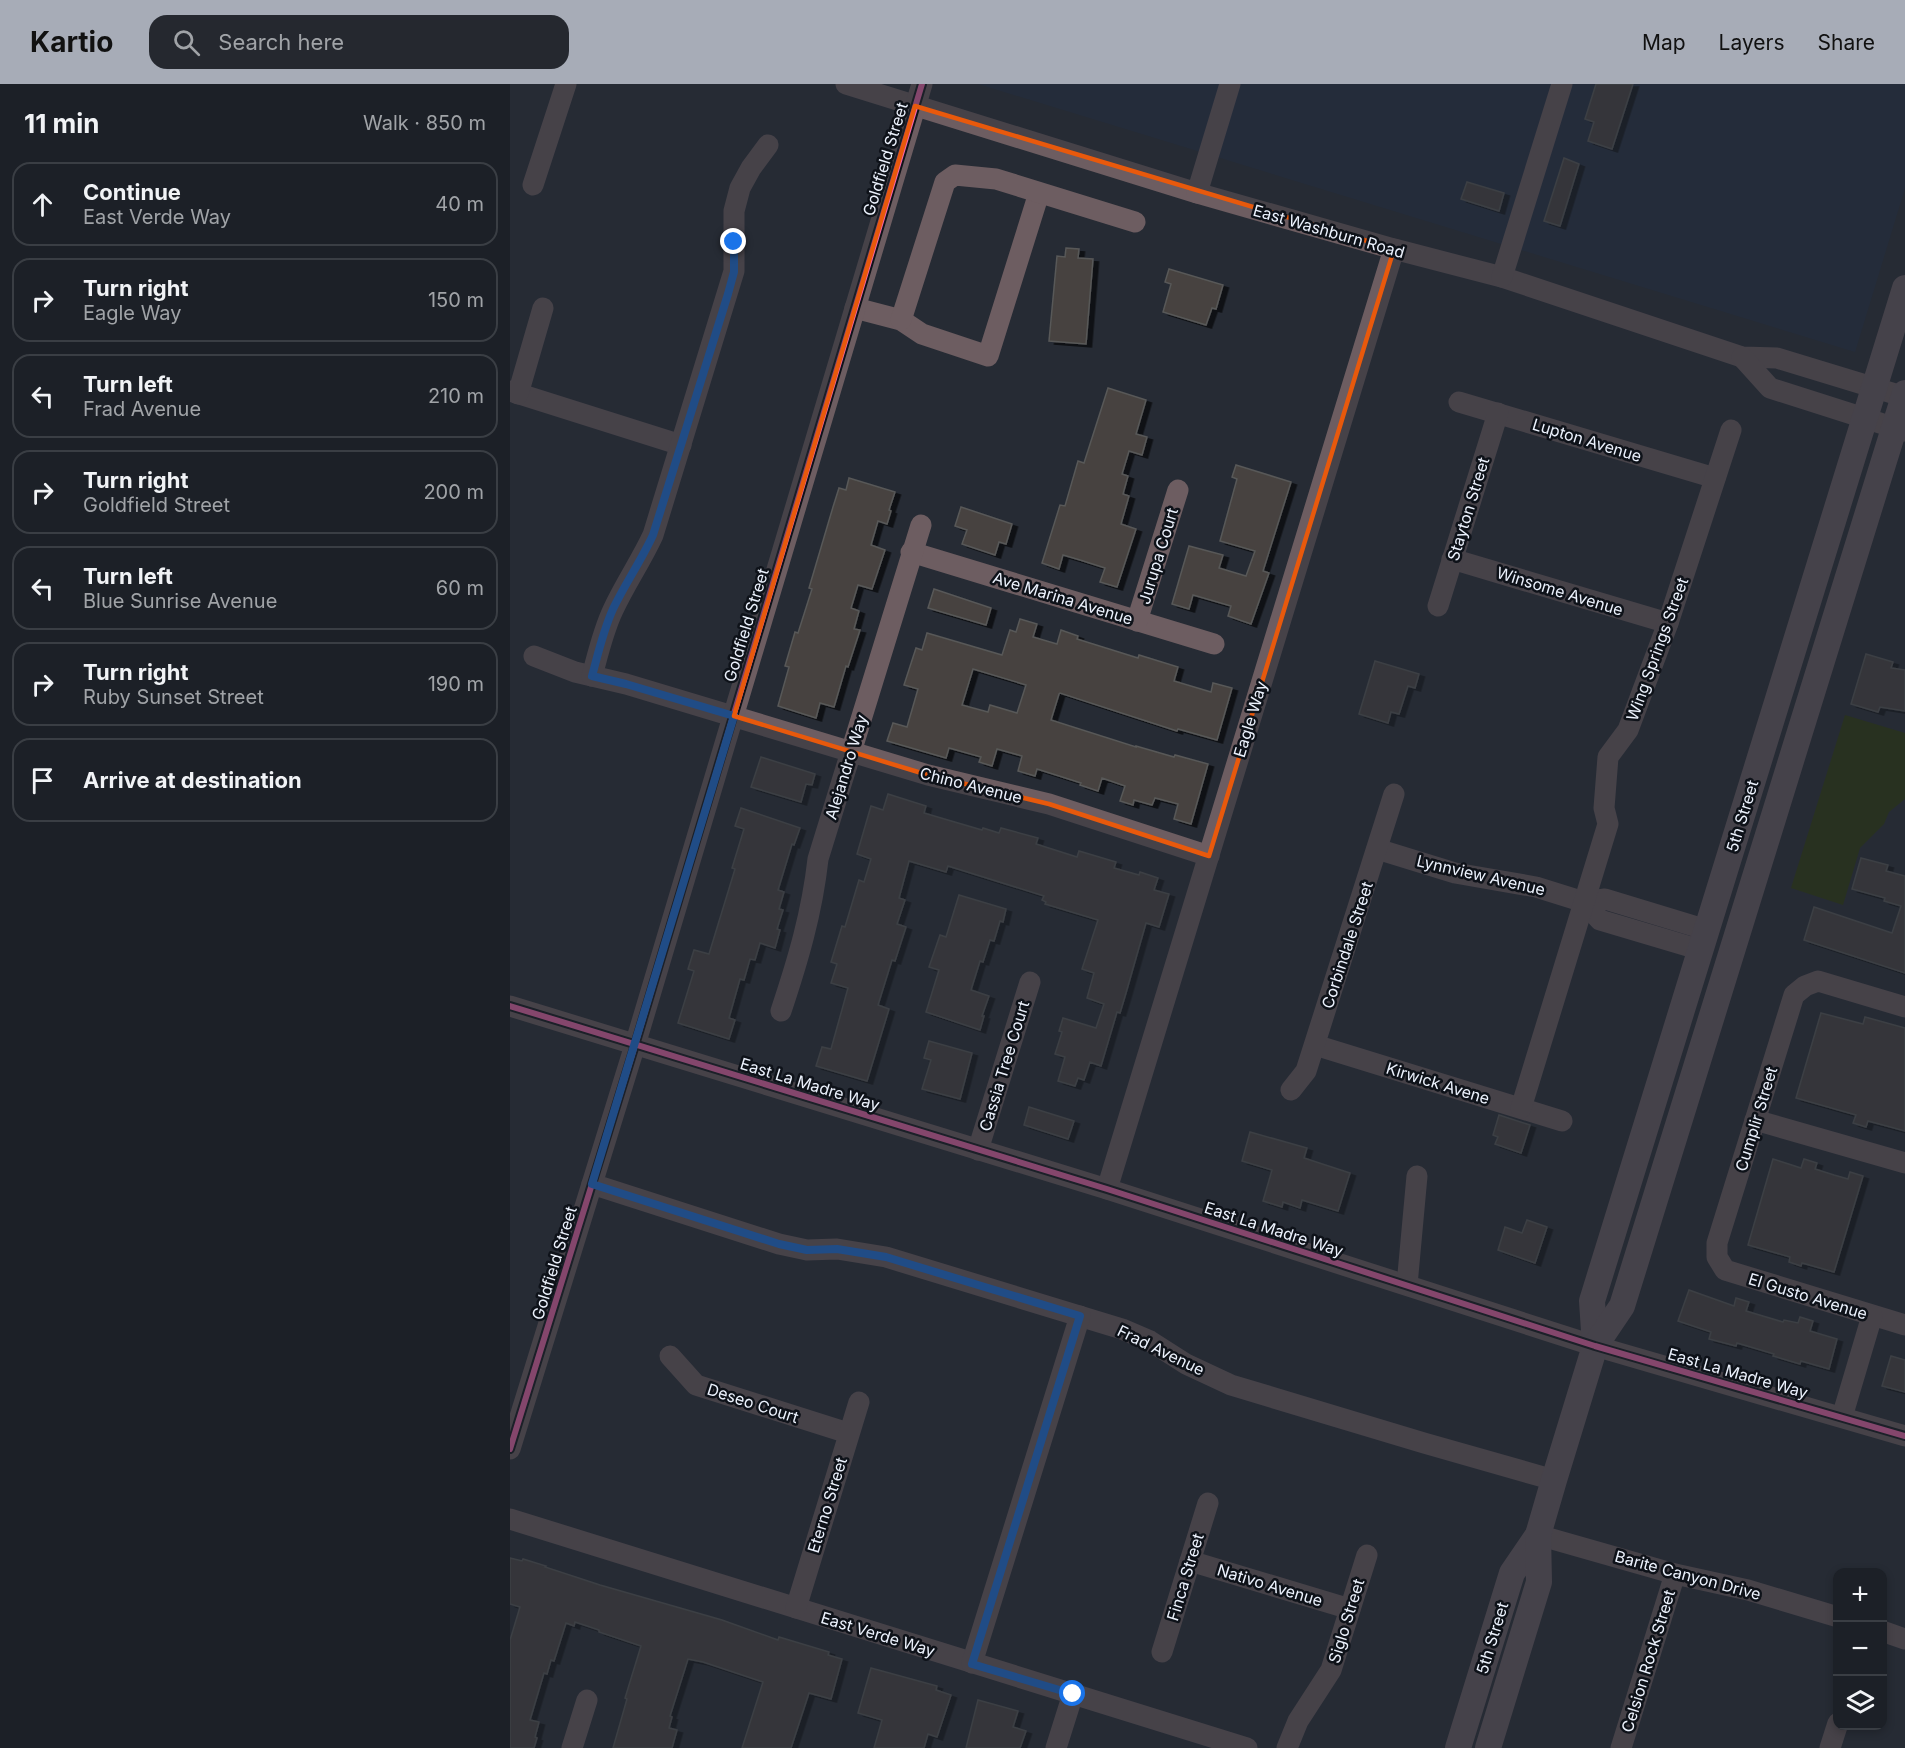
<!DOCTYPE html>
<meta charset="utf-8">
<style>
:root{--surface:#1c2027;--page:#25282f;--text:#f1f3f6;--muted:#a0a3a7;--line:#3a3e44;--accent:#a7acb7}
body{margin:0;font-family:Inter,sans-serif;background:var(--page);color:var(--text)}
.controls{position:absolute;right:18px;bottom:18px;display:grid;overflow:hidden;border-radius:12px;box-shadow:0 3px 9px #0003}
.controls button{width:54px;height:54px;display:grid;place-items:center;padding:0;border:0;border-bottom:2px solid var(--line);background:var(--surface);color:var(--text);font:30px sans-serif}
.stop{position:absolute;width:18px;height:18px;margin:-14px;border:4px solid #1a73e8;border-radius:50%;background:#fff}
.stop.end{background:#1a73e8;border-color:#fff;box-shadow:0 2px 6px #0008}
.list{margin:0;padding:0;list-style:none}
h2{display:flex;justify-content:space-between;align-items:center;height:78px;margin:0;padding:0 24px;font-size:26px}
h2 small{font-size:20px;font-weight:400;color:var(--muted)}
.list li{display:grid;grid-template-columns:39px 1fr auto;gap:18px;align-items:center;box-sizing:border-box;height:84px;margin:0 12px 12px;padding:0 12px;border:2px solid var(--line);border-radius:18px}
.list b{display:block;font-size:22px;white-space:nowrap}
.list p{margin:0;font-size:20px;white-space:nowrap;color:var(--muted)}
.list em{font-size:20px;font-style:normal;color:var(--muted)}
.icon{flex:none;width:33px;height:33px;fill:none;stroke:currentColor;stroke-width:2;stroke-linecap:round;stroke-linejoin:round}
.map{position:relative;flex:none;width:1395px;height:1664px;overflow:hidden}
header{display:flex;align-items:center;gap:36px;box-sizing:border-box;height:84px;padding:0 30px;background:var(--accent);color:#111}
header strong{font-size:28px}
nav{display:flex;gap:33px;margin-inline-start:auto;font-size:21px}
.search{width:420px;height:54px;background:var(--page);display:flex;align-items:center;gap:15px;box-sizing:border-box;padding:0 21px;border-radius:18px;color:var(--muted);font-size:22px}
main{display:flex}
aside{flex:1;background:var(--surface)}
.map>svg:first-child{display:block}
.built{fill:#232e42}
.green{fill:#2c3908}
.building{fill:#46433f;stroke:#585858;stroke-width:1.5;fill-rule:evenodd;filter:url(#shadow)}
.lines{fill:none;stroke-linecap:round;stroke-linejoin:round}
.minor{stroke:#6d5d61;stroke-width:21}
.major{stroke:#6c5d64;stroke-width:26}
.cycleway-casing{stroke:#0e1219;stroke-width:10}
.cycleway{stroke:#f766af;stroke-width:6}
.route{stroke:#1a73e8;stroke-width:8}
.marked{fill:none;stroke:#e8590c;stroke-width:4.5;stroke-linejoin:round}
.labels{text-anchor:middle;dominant-baseline:central;stroke-width:5;stroke-linejoin:round;paint-order:stroke}
.street-label{font-size:16px;fill:#ecf2fd;stroke:#0e1219}
</style>
<header>
<strong>Kartio</strong>
<div class="search"><svg class="icon" aria-label="search" viewBox="0 0 24 24"><circle cx="10" cy="10" r="6"/><path d="M15 15l6 6"/></svg>Search here</div>
<nav><a>Map</a><a>Layers</a><a>Share</a></nav>
</header>
<main>
<aside>
<h2>11 min<small>Walk · 850 m</small></h2>
<ul class="list">
<li><svg class="icon" aria-label="ahead" viewBox="0 0 24 24"><path d="M12 20V5M6 11l6-6 6 6"/></svg><div><b>Continue</b><p>East Verde Way</p></div><em>40 m</em></li>
<li><svg class="icon" aria-label="right" viewBox="0 0 24 24"><path d="M7 20v-9h11M14 6l5 5-5 5"/></svg><div><b>Turn right</b><p>Eagle Way</p></div><em>150 m</em></li>
<li><svg class="icon" aria-label="left" viewBox="0 0 24 24"><path d="M17 20v-9H6M10 6l-5 5 5 5"/></svg><div><b>Turn left</b><p>Frad Avenue</p></div><em>210 m</em></li>
<li><svg class="icon" aria-label="right" viewBox="0 0 24 24"><path d="M7 20v-9h11M14 6l5 5-5 5"/></svg><div><b>Turn right</b><p>Goldfield Street</p></div><em>200 m</em></li>
<li><svg class="icon" aria-label="left" viewBox="0 0 24 24"><path d="M17 20v-9H6M10 6l-5 5 5 5"/></svg><div><b>Turn left</b><p>Blue Sunrise Avenue</p></div><em>60 m</em></li>
<li><svg class="icon" aria-label="right" viewBox="0 0 24 24"><path d="M7 20v-9h11M14 6l5 5-5 5"/></svg><div><b>Turn right</b><p>Ruby Sunset Street</p></div><em>190 m</em></li>
<li><svg class="icon" aria-label="arrive" viewBox="0 0 24 24"><path d="M6 21V4h12l-3 4 3 4H6"/></svg><div><b>Arrive at destination</b></div></li>
</ul>
</aside>
<div class="map">
<svg width="1395" height="1664" viewBox="0 0 1395 1664">
<defs>
<filter id="shadow"><feDropShadow dx="5.5" dy="3" stdDeviation="0" flood-color="#0009"/></filter>
</defs>
<rect width="100%" height="100%" fill="#262b34"/>
<polygon class="built" points="468,0 1395,0 1395,104 1345,268"/>
<polygon class="green" points="1335,631 1395,649 1395,715 1379,728 1374,740 1350,764 1333,821 1281,804"/>
<g class="building">
<polygon points="1086,0 1123,0 1102,65 1078,57 1084,38 1075,35"/>
<polygon points="1054,74 1069,80 1050,142 1034,137"/>
<polygon points="957,98 994,109 989,127 951,115"/>
<polygon points="556,164 569,165 568,174 583,175 576,260 539,257 547,172 555,173"/>
<polygon points="659,185 713,201 706,225 702,224 696,241 653,228 661,200 655,198"/>
<polygon points="598,304 636,316 626,350 637,353 632,371 619,367 612,390 618,392 613,410 619,412 611,440 626,445 607,503 590,498 595,484 570,476 553,471 549,485 532,479 550,421 555,422 568,377 574,379"/>
<polygon points="726,381 781,398 753,487 759,489 741,540 718,532 721,522 683,511 679,525 662,520 679,462 713,471 709,484 736,492 745,467 710,457 727,395 722,393"/>
<polygon points="339,394 385,408 379,426 381,427 377,440 368,437 361,461 375,466 362,505 348,501 341,524 349,527 344,545 350,546 338,583 336,582 324,623 310,619 306,634 268,622 279,583 275,582 285,548 288,549 302,505 299,504 323,423 329,404 336,406"/>
<polygon points="451,423 502,440 496,460 489,458 485,471 452,460 457,446 445,442"/>
<polygon points="424,505 481,524 476,541 418,524"/>
<path d="M510,535L527,540L523,553L547,560L551,546L568,552L567,555L628,574L629,571L668,583L664,597L701,608L703,599L722,604L707,656L668,645L667,647L550,609L549,610L541,636L626,663V662L664,673L665,671L698,680L681,740L664,735L668,720L645,714L642,721L624,716L623,721L610,717L615,702L592,694L588,707L570,701L571,699L527,685L525,692L508,687L512,672L487,665L482,682L469,678L471,673L439,664L436,674L377,657L383,639L397,643L408,605L394,601L406,564L412,566L417,549L492,571L500,546L506,548ZM463,585L516,601L507,629L480,621L478,628L452,621Z"/>
<polygon points="1356,570 1383,578 1381,584 1395,586 1395,627 1370,623 1368,628 1341,620"/>
<polygon points="865,577 909,590 905,604 898,602 889,630 881,628 878,639 849,630"/>
<polygon points="251,673 305,690 302,701 296,700 291,718 241,703"/>
<polygon points="378,710 416,722 414,729 472,746 473,744 489,749 491,744 528,754 526,760 567,773 569,767 606,778 604,784 629,791 630,788 648,794 644,806 659,810 649,843 636,839 616,909 610,929 607,928 591,982 580,978 574,996 568,994 565,1002 548,997 555,973 545,970 552,948 549,947 553,934 586,944 594,920 577,914 584,889 572,885 588,836 535,820 536,818 532,816 534,812 438,782 436,788 399,777 389,814 395,816 387,840 396,843 385,877 382,876 368,921 379,925 357,997 306,982 312,963 321,965 338,904 321,899 327,880 321,878 332,842 335,843 349,796 354,798 361,775 347,770 361,722 373,726"/>
<polygon points="231,724 290,744 284,761 282,760 268,806 274,808 269,825 273,826 267,845 270,846 265,864 250,859 245,876 240,875 234,896 230,895 219,934 225,936 219,955 168,939 184,887 178,885 184,866 199,870 225,785 222,784 234,745 225,742"/>
<polygon points="1351,774 1378,781 1376,787 1395,792 1395,889 1294,856 1304,823 1382,849 1391,822 1374,817 1375,814 1342,805"/>
<polygon points="449,811 496,825 493,838 490,837 484,857 480,856 473,878 470,877 461,906 479,912 472,932 474,932 470,946 416,928 429,886 419,883 430,851 436,853"/>
<polygon points="1311,929 1353,940 1355,933 1395,944 1395,1047 1358,1037 1356,1043 1343,1039 1346,1031 1286,1014"/>
<polygon points="419,957 462,969 450,1015 412,1005 421,976 414,974"/>
<polygon points="519,1023 564,1037 558,1055 514,1041"/>
<polygon points="989,1031 1020,1041 1011,1069 985,1060 988,1053 983,1051"/>
<polygon points="740,1048 797,1064 794,1074 840,1089 828,1127 792,1116 790,1124 773,1118 772,1123 753,1117 762,1086 732,1077"/>
<polygon points="1263,1075 1291,1084 1294,1075 1307,1079 1305,1085 1324,1091 1338,1095 1340,1088 1353,1092 1324,1188 1292,1179 1291,1182 1279,1178 1280,1173 1238,1161"/>
<polygon points="1017,1136 1037,1143 1025,1179 988,1166 995,1143 1012,1149"/>
<polygon points="1179,1206 1224,1222 1226,1214 1239,1218 1236,1227 1273,1238 1274,1236 1288,1239 1290,1233 1303,1237 1300,1247 1327,1255 1319,1285 1291,1277 1290,1280 1263,1272 1264,1270 1227,1259 1226,1262 1199,1255 1201,1248 1168,1237"/>
<polygon points="1381,1272 1395,1276 1395,1308 1372,1302"/>
<polygon points="0,1474 12,1477 13,1475 36,1482 35,1483 90,1501 212,1536 268,1556 269,1553 319,1568 318,1571 332,1575 321,1615 299,1609 281,1664 232,1664 253,1598 193,1578 178,1575 160,1632 162,1633 159,1644 167,1646 162,1664 103,1664 117,1615 115,1614 131,1562 89,1548 89,1546 65,1538 64,1542 56,1539 44,1577 41,1576 37,1590 34,1589 20,1636 29,1638 25,1653 27,1654 24,1664 0,1664 0,1556 10,1523 0,1520"/>
<polygon points="361,1584 427,1602 426,1606 441,1611 427,1653 418,1650 414,1664 364,1664 372,1636 348,1629"/>
<polygon points="468,1616 508,1627 503,1643 516,1647 510,1664 456,1664"/>
</g>
<g class="lines">
<g class="minor">
<polyline points="336,0 687,109 884,165 992,193 1232,273 1267,274 1395,313"/>
<polyline points="23,101 56,0"/>
<polyline points="687,109 720,0"/>
<polyline points="992,193 1052,0"/>
<polyline points="345,224 391,236 412,250 478,272 529,109"/>
<polyline points="391,236 435,98 445,91 486,95 625,138"/>
<polyline points="1232,273 1260,304 1395,347"/>
<polyline points="0,307 171,361"/>
<polyline points="8,310 33,224"/>
<polyline points="949,318 1205,394"/>
<polyline points="401,468 704,560"/>
<polyline points="942,475 1158,539"/>
<polyline points="928,522 988,329"/>
<polyline points="627,537 668,406"/>
<polyline points="24,572 65,588 116,600 418,691 539,720 699,772"/>
<path d="M82,592C88,570 93,547 103,526C115,500 131,477 143,451L224,187V127L230,104L241,84L258,61"/>
<polyline points="867,765 945,789 1026,803 1074,818 1095,815 1197,846"/>
<polyline points="1074,818 1090,836 1191,866"/>
<polyline points="0,922 597,1105 1085,1262 1395,1352"/>
<polyline points="1395,923 1308,897 1295,902 1284,911 1207,1159 1207,1173 1215,1186 1395,1241"/>
<path d="M271,927C288,876 302,829 308,775L411,441"/>
<polyline points="805,961 1052,1037"/>
<polyline points="781,1006 796,987 884,710"/>
<polyline points="1011,1024 1098,740 1094,724 1098,673 1118,646 1158,539 1221,346"/>
<polyline points="1245,1036 1395,1079"/>
<polyline points="468,1066 520,898"/>
<polyline points="82,1100 269,1160 297,1166 327,1165 376,1173 612,1245 640,1257 676,1280 721,1301 914,1359 1044,1396"/>
<polyline points="597,1105 884,165"/>
<polyline points="897,1201 907,1092"/>
<polyline points="160,1272 186,1301 338,1349"/>
<polyline points="1332,1333 1362,1232"/>
<polyline points="0,1365 125,961 412,0"/>
<polyline points="0,1435 737,1664"/>
<polyline points="1028,1451 1165,1490 1238,1506 1328,1533"/>
<polyline points="680,1477 840,1525"/>
<polyline points="286,1524 349,1318"/>
<polyline points="1372,1547 1395,1555"/>
<polyline points="652,1568 698,1419"/>
<polyline points="462,1579 570,1232"/>
<polyline points="62,1664 77,1616"/>
<polyline points="546,1664 563,1610"/>
<polyline points="777,1664 788,1637 821,1586 857,1471"/>
<polyline points="1111,1664 1165,1490"/>
<polyline points="1320,1664 1328,1639"/>
</g>
<g class="major">
<polyline points="1085,1262 1082,1217 1395,204"/>
<polyline points="948,1664 1002,1489 1028,1451"/>
<polyline points="978,1664 1029,1498 1028,1451 1044,1396 1085,1262 1112,1222 1395,309"/>
</g>
<defs>
<g id="cycleway">
<polyline points="0,922 597,1105 1085,1262 1395,1352"/>
<polyline points="0,1365 125,961 412,0"/>
</g>
</defs>
<use href="#cycleway" class="cycleway-casing"/>
<use href="#cycleway" class="cycleway"/>
</g>
<g class="lines">
<path class="route" d="M224,158V188L218,210L143,451C131,477 115,500 103,525C93,547 88,570 82,592L116,600L224,632L82,1100L269,1160L297,1166L327,1165L376,1173L570,1232L462,1580L563,1610"/>
</g>
<path d="M0 0H1395V1664H0ZM405,22L884,165L699,772L539,720L418,691L224,632Z" fill="#262b34" fill-opacity=".55" fill-rule="evenodd"/>
<path class="marked" d="M405,22L884,165L699,772L539,720L418,691L224,632Z"/>
<g class="labels">
<g class="street-label">
<text transform="translate(375 75) rotate(-73)">Goldfield Street</text>
<text transform="translate(819 147) rotate(16)">East Washburn Road</text>
<text transform="translate(1077 356) rotate(17)">Lupton Avenue</text>
<text transform="translate(958 425) rotate(-73)">Stayton Street</text>
<text transform="translate(648 472) rotate(-73)">Jurupa Court</text>
<text transform="translate(1050 507) rotate(17)">Winsome Avenue</text>
<text transform="translate(553 514) rotate(17)">Ave Marina Avenue</text>
<text transform="translate(236 541) rotate(-73)">Goldfield Street</text>
<text transform="translate(1147 565) rotate(-70)">Wing Springs Street</text>
<text transform="translate(740 635) rotate(-73)">Eagle Way</text>
<text transform="translate(336 683) rotate(-73)">Alejandro Way</text>
<text transform="translate(461 701) rotate(14)">Chino Avenue</text>
<text transform="translate(1232 732) rotate(-73)">5th Street</text>
<text transform="translate(971 791) rotate(13)">Lynnview Avenue</text>
<text transform="translate(837 861) rotate(-72)">Corbindale Street</text>
<text transform="translate(494 982) rotate(-73)">Cassia Tree Court</text>
<text transform="translate(928 999) rotate(17)">Kirwick Avene</text>
<text transform="translate(300 1000) rotate(17)">East La Madre Way</text>
<text transform="translate(1246 1035) rotate(-73)">Cumplir Street</text>
<text transform="translate(764 1145) rotate(18)">East La Madre Way</text>
<text transform="translate(44 1179) rotate(-73)">Goldfield Street</text>
<text transform="translate(1298 1212) rotate(17)">El Gusto Avenue</text>
<text transform="translate(651 1266) rotate(26)">Frad Avenue</text>
<text transform="translate(1228 1289) rotate(16)">East La Madre Way</text>
<text transform="translate(243 1319) rotate(18)">Deseo Court</text>
<text transform="translate(317 1421) rotate(-73)">Eterno Street</text>
<text transform="translate(1178 1491) rotate(15)">Barite Canyon Drive</text>
<text transform="translate(675 1493) rotate(-73)">Finca Street</text>
<text transform="translate(760 1501) rotate(17)">Nativo Avenue</text>
<text transform="translate(836 1537) rotate(-73)">Siglo Street</text>
<text transform="translate(368 1550) rotate(17)">East Verde Way</text>
<text transform="translate(982 1554) rotate(-73)">5th Street</text>
<text transform="translate(1138 1577) rotate(-73)">Celsion Rock Street</text>
</g>
</g>
</svg>
<div class="controls">
<button>+</button>
<button>−</button>
<button><svg class="icon" aria-label="layers" viewBox="0 0 24 24"><path d="M12 4l9 5-9 5-9-5zM3 14l9 5 9-5"/></svg></button>
</div>
<div class="stop" style="left:563px;top:1610px"></div>
<div class="stop end" style="left:224px;top:158px"></div>
</div>
</main>
